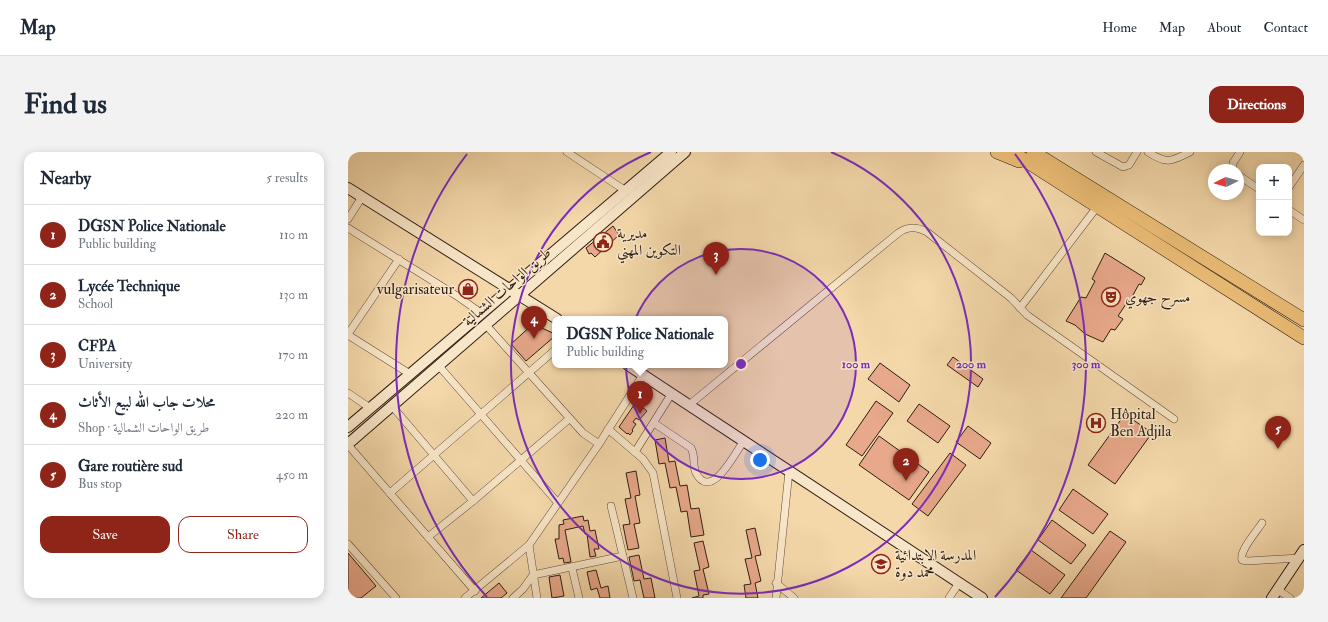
<!DOCTYPE html>
<meta charset="utf-8">
<style>
:root{--surface:#fff;--page:#f2f2f3;--text:#1f2937;--muted:#747a83;--line:#e0e1e3;--accent:#8f2418}
body{margin:0;font-family:"IM FELL Double Pica",Amiri,serif;background:var(--page);color:var(--text)}
.controls{position:absolute;right:12px;top:12px;display:grid;overflow:hidden;border-radius:8px;box-shadow:0 2px 10px #0003}
.controls button{width:36px;height:36px;display:grid;place-items:center;padding:0;border:0;border-bottom:1px solid var(--line);background:var(--surface);color:var(--text);font:20px sans-serif}
.compass{position:absolute;left:860px;top:12px;width:36px;height:36px;border-radius:50%;background:var(--surface);box-shadow:0 2px 10px #0003;rotate:265deg}
.you{position:absolute;left:412px;top:308px;width:14px;height:14px;margin:-10px;border:3px solid #fff;border-radius:50%;background:#1a73e8;box-shadow:0 0 0 6px #1a73e833}
.badge{display:grid;place-items:center;width:26px;height:26px;border-radius:50%;background:var(--accent);color:#fff;font-size:13px;font-weight:700}
.pin{position:absolute;translate:-50% -33px;filter:drop-shadow(0 1px 2px #0008)}
.pin::after{content:'';position:absolute;top:21px;width:14px;height:12px;background:inherit;clip-path:polygon(0 0,100% 0,50% 100%)}
.popup{position:absolute;left:204px;top:164px;width:176px;height:52px;box-sizing:border-box;display:grid;place-content:center;border-radius:8px;background:var(--surface);filter:drop-shadow(0 1px 3px #0005);font-size:13px;white-space:nowrap;color:var(--muted)}
.popup b{font-size:15px;color:var(--text)}
.popup::after{content:'';position:absolute;left:50%;top:100%;margin-left:-8px;border:8px solid transparent;border-top-color:var(--surface)}
.list{margin:0;padding:0;list-style:none}
h2{display:flex;justify-content:space-between;align-items:center;height:52px;margin:0;padding:0 16px;font-size:17px}
h2 small{font-size:13px;font-weight:400;color:var(--muted)}
.list li{display:grid;grid-template-columns:26px 1fr auto;gap:12px;align-items:center;box-sizing:border-box;height:60px;padding:0 16px;border-top:1px solid var(--line)}
.list b{display:block;font-size:15px;white-space:nowrap}
.list p{margin:0;font-size:13px;white-space:nowrap;color:var(--muted)}
.list em{font-size:13px;font-style:normal;color:var(--muted)}
.actions{display:flex;gap:8px;padding:12px 16px}
.actions a{flex:1;padding:9px 0;border:1px solid var(--accent);border-radius:12px;text-align:center;font-size:14px;color:var(--accent)}
.actions .main{background:var(--accent);color:#fff}
.map{position:relative;flex:none;width:956px;height:446px;overflow:hidden;border-radius:12px}
header{display:flex;align-items:center;gap:24px;box-sizing:border-box;height:56px;padding:0 20px;background:var(--surface);border-bottom:1px solid var(--line)}
header strong{font-size:19px}
nav{display:flex;gap:22px;margin-inline-start:auto;font-size:14px}
.intro{display:flex;align-items:center;justify-content:space-between;box-sizing:border-box;height:96px;padding:0 24px}
h1{margin:0;font-size:28px}
.button{padding:10px 18px;border-radius:12px;background:var(--accent);color:#fff;font-size:14px;font-weight:700}
main{display:flex;gap:24px;padding:0 24px}
aside{flex:1;background:var(--surface);border-radius:12px;box-shadow:0 2px 10px #0003}
.map>svg:first-child{display:block}
.building{fill:#e8a88b;stroke:#2e1d13}
.lines{fill:none;stroke-linecap:round;stroke-linejoin:round}
.street-casing{stroke:#604c39;stroke-width:8}
.secondary-casing{stroke:#2e1d13;stroke-width:12}
.highway-casing{stroke:#2e1d13;stroke-width:14}
.street{stroke:#f8e6c8;stroke-width:7}
.secondary{stroke:#f8e6c8;stroke-width:10}
.highway{stroke:#eabc75;stroke-width:13}
.ring{fill:none;stroke:#7b2cbf;stroke-width:2}
.labels{text-anchor:middle;dominant-baseline:central;stroke-width:3;stroke-linejoin:round;paint-order:stroke}
.poi-label{font-size:15px;fill:#2e1d13;stroke:#f8e6c8;text-anchor:start}
.street-label{font-size:15px;fill:#2e1d13;stroke:#f8e6c8}
.centre{fill:#7b2cbf;stroke:#f8e6c8;stroke-width:2}
.ring-label{font-size:12px;text-anchor:middle;font-weight:bold;fill:#7b2cbf;stroke:#f8e6c8;stroke-width:3;stroke-linejoin:round;paint-order:stroke}
</style>
<header>
<strong>Map</strong>
<nav><a>Home</a><a>Map</a><a>About</a><a>Contact</a></nav>
</header>
<div class="intro"><h1>Find us</h1><a class="button">Directions</a></div>
<main>
<aside>
<h2>Nearby<small>5 results</small></h2>
<ul class="list">
<li><span class="badge">1</span><div><b>DGSN Police Nationale</b><p>Public building</p></div><em>110 m</em></li>
<li><span class="badge">2</span><div><b>Lycée Technique</b><p>School</p></div><em>130 m</em></li>
<li><span class="badge">3</span><div><b>CFPA</b><p>University</p></div><em>170 m</em></li>
<li><span class="badge">4</span><div><b>محلات جاب الله لبيع الأثاث</b><p>Shop · طريق الواحات الشمالية</p></div><em>220 m</em></li>
<li><span class="badge">5</span><div><b>Gare routière sud</b><p>Bus stop</p></div><em>450 m</em></li>
</ul>
<div class="actions"><a class="main">Save</a><a>Share</a></div>
</aside>
<div class="map">
<svg width="956" height="446" viewBox="0 0 956 446">
<rect width="100%" height="100%" fill="#f4d8aa"/>
<filter id="stains"><feTurbulence type="fractalNoise" baseFrequency=".005" numOctaves="4"/><feColorMatrix values="0 0 0 0 .2 0 0 0 0 .09 0 0 0 0 .02 0 0 0 .5 -.17"/></filter>
<radialGradient id="worn" r=".72"><stop offset=".6" stop-color="#630" stop-opacity="0"/><stop offset="1" stop-color="#630" stop-opacity=".3"/></radialGradient>
<g class="building">
<polygon points="265,74 271,83 247,105 243,101 241,102 238,96"/>
<polygon points="757,101 797,126 793,133 791,132 785,143 788,145 783,150 780,149 770,164 775,167 767,178 763,177 755,190 737,182 727,173 718,169 733,145 738,146 747,129 744,127"/>
<polygon points="185,172 207,182 207,184 178,209 163,192"/>
<polygon points="605,205 635,227 630,235 599,213"/>
<polygon points="532,211 562,233 551,250 520,227"/>
<polygon points="528,249 545,261 514,304 498,293"/>
<polygon points="288,250 299,259 291,268 288,266 285,270 288,272 284,278 285,279 282,283 280,281 279,282 271,275"/>
<polygon points="571,252 602,274 590,291 559,269"/>
<polygon points="777,262 804,281 767,332 740,313"/>
<polygon points="620,274 643,291 632,307 608,290"/>
<polygon points="531,284 581,320 561,348 511,313"/>
<polygon points="317,286 321,310 327,309 332,334 339,333 343,357 351,356 356,383 343,385 339,359 333,360 328,335 322,336 317,311 311,312 307,288"/>
<polygon points="602,301 618,313 580,364 564,352"/>
<polygon points="288,319 292,343 287,344 292,371 286,372 291,396 280,398 275,373 282,372 277,347 283,346 278,321"/>
<polygon points="725,337 760,362 745,382 711,358"/>
<polygon points="235,364 236,369 240,368 242,379 247,378 251,397 246,397 248,404 242,405 239,382 237,382 235,374 217,378 223,410 216,411 215,406 211,407 207,387 211,387 211,373 216,372 215,368"/>
<polygon points="704,368 738,393 723,412 690,388"/>
<polygon points="407,376 413,403 407,404 413,429 407,431 410,446 398,446 396,433 403,432 397,407 404,406 398,378"/>
<polygon points="762,379 778,390 738,446 713,446"/>
<polygon points="355,389 361,415 355,417 361,442 355,443 355,446 344,446 351,444 346,419 352,418 346,391"/>
<polygon points="683,398 717,423 702,442 668,418"/>
<polygon points="0,401 28,434 13,446 0,446"/>
<polygon points="291,403 296,427 303,426 307,446 296,446 292,428 286,429 281,405"/>
<polygon points="248,418 253,436 260,434 262,446 252,446 249,436 243,438 239,420"/>
<polygon points="212,423 216,444 204,446 201,425"/>
<polygon points="151,431 159,441 153,446 133,446"/>
</g>
<g class="lines">
<defs>
<g id="street">
<polyline points="219,0 278,39"/>
<polyline points="748,0 775,15 781,13 789,0"/>
<path d="M800,0C818,12 823,10 842,0"/>
<polyline points="885,18 885,11 892,0"/>
<polyline points="890,23 911,37"/>
<polyline points="941,35 956,13"/>
<polyline points="941,58 956,68"/>
<polyline points="0,67 14,45"/>
<polyline points="0,76 109,144 133,161"/>
<polyline points="672,156 749,55"/>
<polyline points="138,173 235,281 251,292"/>
<polyline points="0,182 51,107"/>
<polyline points="0,183 62,222"/>
<polyline points="91,214 210,351"/>
<polyline points="0,241 22,256"/>
<path d="M341,253L549,82C559,74 568,74 579,80L663,146L679,163L826,267"/>
<polyline points="44,254 125,349"/>
<path d="M306,271L343,296C348,305 344,313 348,321C363,350 387,301 395,290"/>
<polyline points="260,277 295,307 305,321 329,446"/>
<polyline points="0,293 127,439"/>
<polyline points="287,300 324,241"/>
<polyline points="42,341 207,198"/>
<polyline points="263,354 285,446"/>
<path d="M914,371C909,379 891,399 894,408L900,409L951,406"/>
<polyline points="80,385 125,349 221,267"/>
<polyline points="0,392 48,446"/>
<polyline points="181,393 189,446"/>
<polyline points="224,416 231,446"/>
<polyline points="428,431 446,446"/>
<polyline points="930,438 942,446"/>
<polyline points="117,446 181,393 251,292 295,223"/>
<polyline points="165,446 175,437 185,423 275,404"/>
<polyline points="428,446 441,319"/>
<polyline points="601,446 611,431"/>
</g>
<g id="secondary">
<polyline points="0,36 209,167"/>
<polyline points="280,213 634,446"/>
<polyline points="0,275 323,0"/>
<polyline points="0,292 337,0"/>
<polyline points="924,446 956,398"/>
</g>
<g id="highway">
<polyline points="649,0 671,9"/>
<polyline points="664,0 956,186"/>
<polyline points="685,0 956,168"/>
</g>
</defs>
<use href="#street" class="street-casing"/>
<use href="#secondary" class="secondary-casing"/>
<use href="#highway" class="highway-casing"/>
<use href="#street" class="street"/>
<use href="#secondary" class="secondary"/>
<use href="#highway" class="highway"/>
</g>
<circle cx="393" cy="212" r="115" fill="#7b2cbf" fill-opacity=".12"/>
<g class="ring">
<circle cx="393" cy="212" r="115"/>
<path d="M483 0A230 230 0 1 1 303 0"/>
<path d="M139 445A345 345 0 0 1 119 2M667 2A345 345 0 0 1 647 445"/>
</g>
<defs>
<symbol id="civic-ring" viewBox="-11 -11 22 22"><circle r="9.5" fill="#f8e6c8" stroke="#8f2418" stroke-width="1.5"/><path d="M-.6-6.5H3V-4.5H.6V-3L4-1V1h2V6H-6V1h2V-1L-.6-3ZM-1.2 2.5V6h2.4V2.5Z" fill="#8f2418"/></symbol>
<symbol id="shop-ring" viewBox="-11 -11 22 22"><circle r="9.5" fill="#f8e6c8" stroke="#8f2418" stroke-width="1.5"/><path d="M-5-2.5h2.3a2.7 3.5 0 0 1 5.4 0H5L5.5 6h-11ZM-1.5-2.5h3a1.5 2.3 0 0 0-3 0Z" fill="#8f2418"/></symbol>
<symbol id="theatre-ring" viewBox="-11 -11 22 22"><circle r="9.5" fill="#f8e6c8" stroke="#8f2418" stroke-width="1.5"/><path d="M-5-5.5Q0-4 5-5.5V0Q5 5 0 6Q-5 5-5 0ZM-3.3-2.5H-1v1.5H-3.3ZM1-2.5H3.3v1.5H1ZM-2.8 1Q0 5.5 2.8 1Z" fill="#8f2418"/></symbol>
<symbol id="hospital-ring" viewBox="-11 -11 22 22"><circle r="9.5" fill="#f8e6c8" stroke="#8f2418" stroke-width="1.5"/><path d="M-5-5h3v3.5h4V-5h3V5h-3V1.5h-4V5h-3Z" fill="#8f2418"/></symbol>
<symbol id="school-ring" viewBox="-11 -11 22 22"><circle r="9.5" fill="#f8e6c8" stroke="#8f2418" stroke-width="1.5"/><path d="M0-5L7-2L0 1L-7-2ZM-4 1L0 2.5L4 1V4Q0 6-4 4Z" fill="#8f2418"/></symbol>
</defs>
<g fill-rule="evenodd">
<use href="#civic-ring" x="244" y="79" width="22" height="22"/>
<use href="#shop-ring" x="109" y="126" width="22" height="22"/>
<use href="#theatre-ring" x="752" y="134" width="22" height="22"/>
<use href="#hospital-ring" x="737" y="260" width="22" height="22"/>
<use href="#school-ring" x="522" y="401" width="22" height="22"/>
</g>
<g class="labels">
<g class="poi-label">
<text x="269" y="81">مديرية<tspan x="269" dy="17">التكوين المهني</tspan></text>
<text x="106" y="137" text-anchor="end">vulgarisateur</text>
<text x="777" y="145">مسرح جهوي</text>
<text x="762" y="262">Hôpital<tspan x="762" dy="17">Ben Adjila</tspan></text>
<text x="547" y="403">المدرسة الابتدائية<tspan x="547" dy="17">محمد دوة</tspan></text>
</g>
<g class="street-label">
<text transform="translate(159 135) rotate(-41)">طريق الواحات الشمالية</text>
</g>
</g>
<circle cx="393" cy="212" r="6" class="centre"/>
<g class="ring-label">
<text x="508" y="216">100 m</text>
<text x="623" y="216">200 m</text>
<text x="738" y="216">300 m</text>
</g>
<rect width="100%" height="100%" filter="url(#stains)"/>
<rect width="100%" height="100%" fill="url(#worn)"/>
</svg>
<div class="controls">
<button>+</button>
<button>−</button>
</div>
<svg class="compass" viewBox="-18 -18 36 36"><path d="M0-13l5 13h-10z" fill="#e53935"/><path d="M0 13l5-13h-10z" fill="#747a83"/></svg>
<div class="you"></div>
<div class="pin badge" style="left:292px;top:262px">1</div>
<div class="popup"><b>DGSN Police Nationale</b>Public building</div>
<div class="pin badge" style="left:558px;top:329px">2</div>
<div class="pin badge" style="left:368px;top:123px">3</div>
<div class="pin badge" style="left:186px;top:187px">4</div>
<div class="pin badge" style="left:930px;top:297px">5</div>
</div>
</main>
